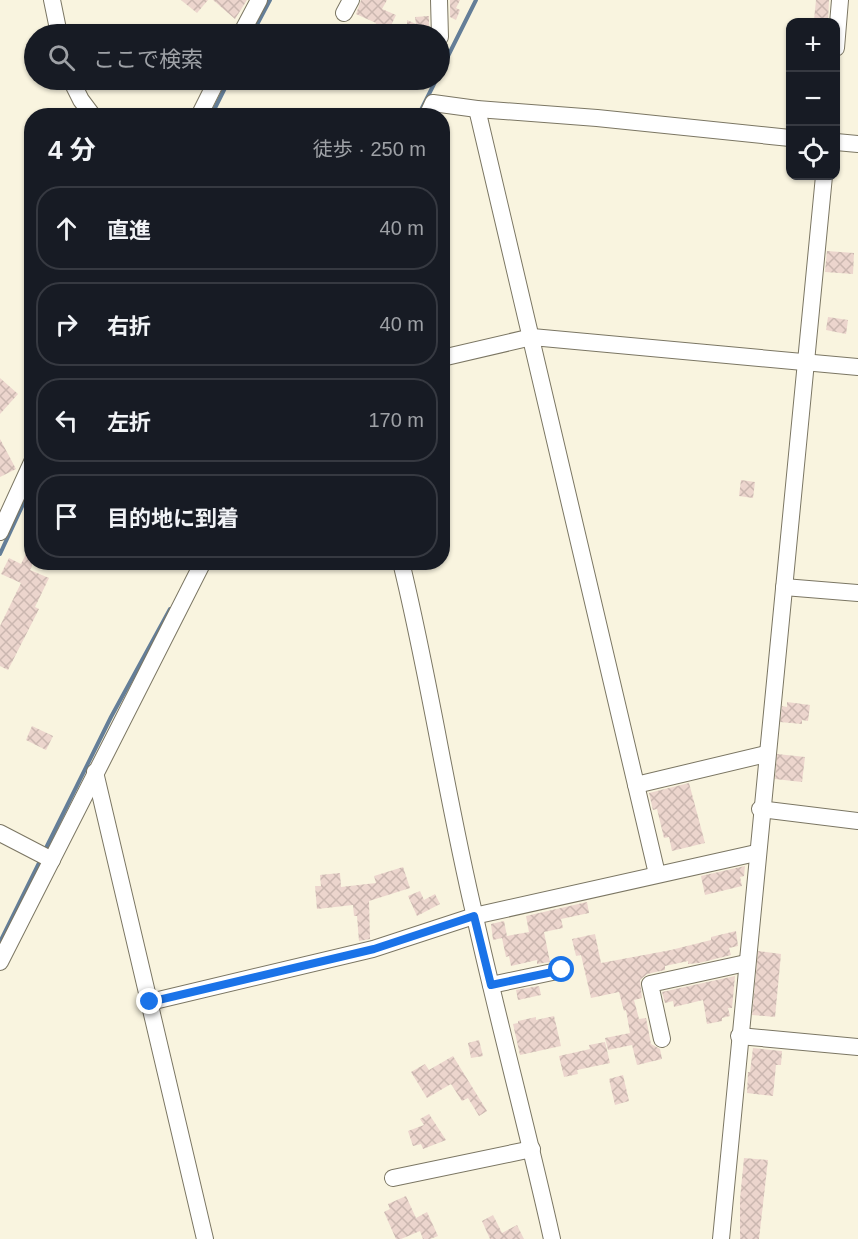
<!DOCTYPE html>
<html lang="ja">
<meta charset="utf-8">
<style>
:root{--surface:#171b24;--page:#242831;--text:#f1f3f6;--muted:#9ea1a6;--line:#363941}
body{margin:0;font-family:Helvetica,"Noto Sans JP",sans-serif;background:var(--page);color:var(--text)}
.controls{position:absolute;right:18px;top:18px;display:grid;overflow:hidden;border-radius:12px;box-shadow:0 2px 4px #0004}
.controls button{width:54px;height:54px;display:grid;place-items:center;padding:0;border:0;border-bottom:2px solid var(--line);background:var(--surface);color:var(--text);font:30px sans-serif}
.stop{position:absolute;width:18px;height:18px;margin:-14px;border:4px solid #1a73e8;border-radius:50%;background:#fff}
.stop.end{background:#1a73e8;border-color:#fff;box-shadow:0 2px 6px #0008}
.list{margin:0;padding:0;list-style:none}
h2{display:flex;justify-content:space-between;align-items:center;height:78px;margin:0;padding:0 24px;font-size:26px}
h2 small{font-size:20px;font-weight:400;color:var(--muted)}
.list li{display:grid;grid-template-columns:39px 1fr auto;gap:18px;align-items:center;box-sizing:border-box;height:84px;margin:0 12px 12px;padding:0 12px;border:2px solid var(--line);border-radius:24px}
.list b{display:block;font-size:22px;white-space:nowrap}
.list em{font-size:20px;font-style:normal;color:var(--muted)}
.icon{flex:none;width:33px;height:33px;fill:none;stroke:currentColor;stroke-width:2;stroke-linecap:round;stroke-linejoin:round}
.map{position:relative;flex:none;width:858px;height:1239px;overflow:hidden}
.search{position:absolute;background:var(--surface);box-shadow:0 2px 4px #0004;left:24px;top:24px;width:426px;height:66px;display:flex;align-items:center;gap:15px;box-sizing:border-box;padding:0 21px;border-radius:33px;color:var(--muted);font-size:22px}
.panel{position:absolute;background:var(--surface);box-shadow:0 2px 4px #0004;left:24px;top:108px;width:426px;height:462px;border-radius:24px}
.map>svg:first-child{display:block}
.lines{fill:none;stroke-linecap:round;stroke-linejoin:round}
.stream{stroke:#647e98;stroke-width:4}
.building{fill:url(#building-cross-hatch)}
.minor-casing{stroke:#7b7663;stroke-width:18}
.minor{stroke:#fff;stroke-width:16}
.route{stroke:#1a73e8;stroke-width:8}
</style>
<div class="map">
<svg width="858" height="1239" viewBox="0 0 858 1239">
<defs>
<pattern id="building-cross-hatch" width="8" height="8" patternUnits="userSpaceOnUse" patternTransform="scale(1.5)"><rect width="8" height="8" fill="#ecd5cd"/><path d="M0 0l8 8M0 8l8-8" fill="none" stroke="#cbb7b0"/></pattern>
</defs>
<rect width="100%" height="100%" fill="#f9f4df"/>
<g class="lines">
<g class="stream">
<polyline points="252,34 270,0"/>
<polyline points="440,72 476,0"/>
<polyline points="211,116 229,80"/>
<polyline points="418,116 436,80"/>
<polyline points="0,554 32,485"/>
<polyline points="45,850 111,717 170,609"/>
<polyline points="0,942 41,859"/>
</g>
</g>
<g class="building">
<polygon points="181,0 208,0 197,13"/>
<polygon points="213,0 247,0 235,19"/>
<polygon points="361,0 387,0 382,9 396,15 387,34 374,28 376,23 356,14"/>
<polygon points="450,0 460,0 456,8 460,10 456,20 450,17"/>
<polygon points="816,0 829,0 828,21 814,20"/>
<polygon points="429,16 429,33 407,34 407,20 416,24 415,17"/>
<polygon points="827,251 854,253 853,274 825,272"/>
<polygon points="828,317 848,320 846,334 826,330"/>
<polygon points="0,378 18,394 0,414"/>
<polygon points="0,439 16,469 0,477"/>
<polygon points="741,480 755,482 753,498 739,496"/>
<polygon points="32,542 32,566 30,570 49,578 35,607 39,609 8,670 0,666 0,626 21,583 1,574 9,558 21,564"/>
<polygon points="787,702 810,705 808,721 802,720 802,724 780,722 782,706 787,707"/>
<polygon points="32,726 53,736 46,750 26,740"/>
<polygon points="777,754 805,757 802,782 775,779"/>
<polygon points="689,783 705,843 672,851 669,837 664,838 657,809 653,810 649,793"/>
<polygon points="745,866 744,876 740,877 742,886 705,895 701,876"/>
<polygon points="403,867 410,888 369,901 370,939 359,941 357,916 354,916 353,905 317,909 315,886 321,886 320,875 340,873 341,887 376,883 374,876"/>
<polygon points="420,891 424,900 435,894 440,904 417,916 408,896"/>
<polygon points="587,902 589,913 561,919 563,928 544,932 550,962 537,964 537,960 511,966 509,956 506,957 502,938 493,940 491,924 504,921 507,936 529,932 526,916"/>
<polygon points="736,931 738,946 729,948 731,955 699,963 688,964 688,961 665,966 665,970 647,974 640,980 642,998 634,1000 639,1019 646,1018 651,1044 660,1049 662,1059 637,1065 632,1045 608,1050 605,1038 630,1033 626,1010 624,1011 619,992 591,998 581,955 576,956 572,939 595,934 601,963 671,950 711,940 711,937"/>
<polygon points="758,951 781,954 775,1017 752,1015"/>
<polygon points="735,976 732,1008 728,1008 730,1016 722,1018 722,1021 707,1024 703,1000 674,1007 673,1001 665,1003 662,992"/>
<polygon points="539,986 541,995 518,1000 516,990"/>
<polygon points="554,1016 561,1046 520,1055 513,1024 518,1023 518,1021 536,1017 536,1020"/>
<polygon points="479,1040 483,1056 471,1058 468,1043"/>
<polygon points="605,1042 610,1063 577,1070 578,1074 564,1077 559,1056 590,1049 589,1045"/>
<polygon points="753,1048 782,1051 781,1065 776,1065 773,1096 747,1093 748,1072 750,1072"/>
<polygon points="453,1056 487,1111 479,1116 468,1098 462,1101 451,1084 427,1098 411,1072 425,1064 429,1070"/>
<polygon points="623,1075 629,1101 615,1105 609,1079"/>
<polygon points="429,1114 446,1140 423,1149 421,1144 413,1146 408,1131 424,1125 420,1119"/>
<polygon points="744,1158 768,1160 759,1239 740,1239 740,1199"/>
<polygon points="406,1196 416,1218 427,1212 438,1236 430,1239 423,1239 420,1231 401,1239 396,1239 384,1212 390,1209 388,1204"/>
<polygon points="493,1215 502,1233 517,1225 524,1239 490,1239 482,1221"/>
</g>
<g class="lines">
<defs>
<g id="minor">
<polyline points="52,0 59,34"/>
<polyline points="439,0 440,37"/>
<polyline points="344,13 351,0"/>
<polyline points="241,34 259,0"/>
<polyline points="836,48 840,0"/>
<polyline points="71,80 81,100 93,116"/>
<polyline points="477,109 657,874"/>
<polyline points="199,116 217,80"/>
<polyline points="427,116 433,103 477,109 597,118 790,138"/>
<polyline points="836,142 858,144"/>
<polyline points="442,358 532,337 858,367"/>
<polyline points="0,532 32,462"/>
<path d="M401,562C430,680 447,800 475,917C499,1025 528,1131 552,1239"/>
<polyline points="784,587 858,593"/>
<polyline points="95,772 205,1239"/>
<polyline points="636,785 766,754"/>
<polyline points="760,809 858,821"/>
<polyline points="0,833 52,860"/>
<polyline points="0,962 203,562"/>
<polyline points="491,985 562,970"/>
<polyline points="150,1002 373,949 474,916 756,853"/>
<polyline points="739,1036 858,1047"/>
<polyline points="662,1039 650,984 746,963"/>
<polyline points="393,1178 532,1149"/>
<path d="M721,1239C753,884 789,530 824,176"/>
</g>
</defs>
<use href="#minor" class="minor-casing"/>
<use href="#minor" class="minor"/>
</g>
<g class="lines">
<polyline class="route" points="150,1002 374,949 474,916 491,985 562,970"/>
</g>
</svg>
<div class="controls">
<button>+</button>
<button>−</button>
<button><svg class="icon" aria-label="locate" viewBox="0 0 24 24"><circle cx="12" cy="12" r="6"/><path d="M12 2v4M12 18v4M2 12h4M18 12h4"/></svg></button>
</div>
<div class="stop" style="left:562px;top:970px"></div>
<div class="stop end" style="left:150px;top:1002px"></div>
<div class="search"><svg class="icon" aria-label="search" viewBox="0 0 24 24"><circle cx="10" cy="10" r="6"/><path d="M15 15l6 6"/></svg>ここで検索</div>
<section class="panel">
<h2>4 分<small>徒歩 · 250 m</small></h2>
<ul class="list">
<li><svg class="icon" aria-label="ahead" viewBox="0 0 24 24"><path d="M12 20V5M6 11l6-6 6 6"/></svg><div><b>直進</b></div><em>40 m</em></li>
<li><svg class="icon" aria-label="right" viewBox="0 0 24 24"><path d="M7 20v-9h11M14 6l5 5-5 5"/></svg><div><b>右折</b></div><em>40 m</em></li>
<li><svg class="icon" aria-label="left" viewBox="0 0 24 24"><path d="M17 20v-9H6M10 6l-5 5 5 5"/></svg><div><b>左折</b></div><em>170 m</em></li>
<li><svg class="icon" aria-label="arrive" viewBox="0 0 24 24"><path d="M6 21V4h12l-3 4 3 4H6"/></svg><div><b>目的地に到着</b></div></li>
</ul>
</section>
</div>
